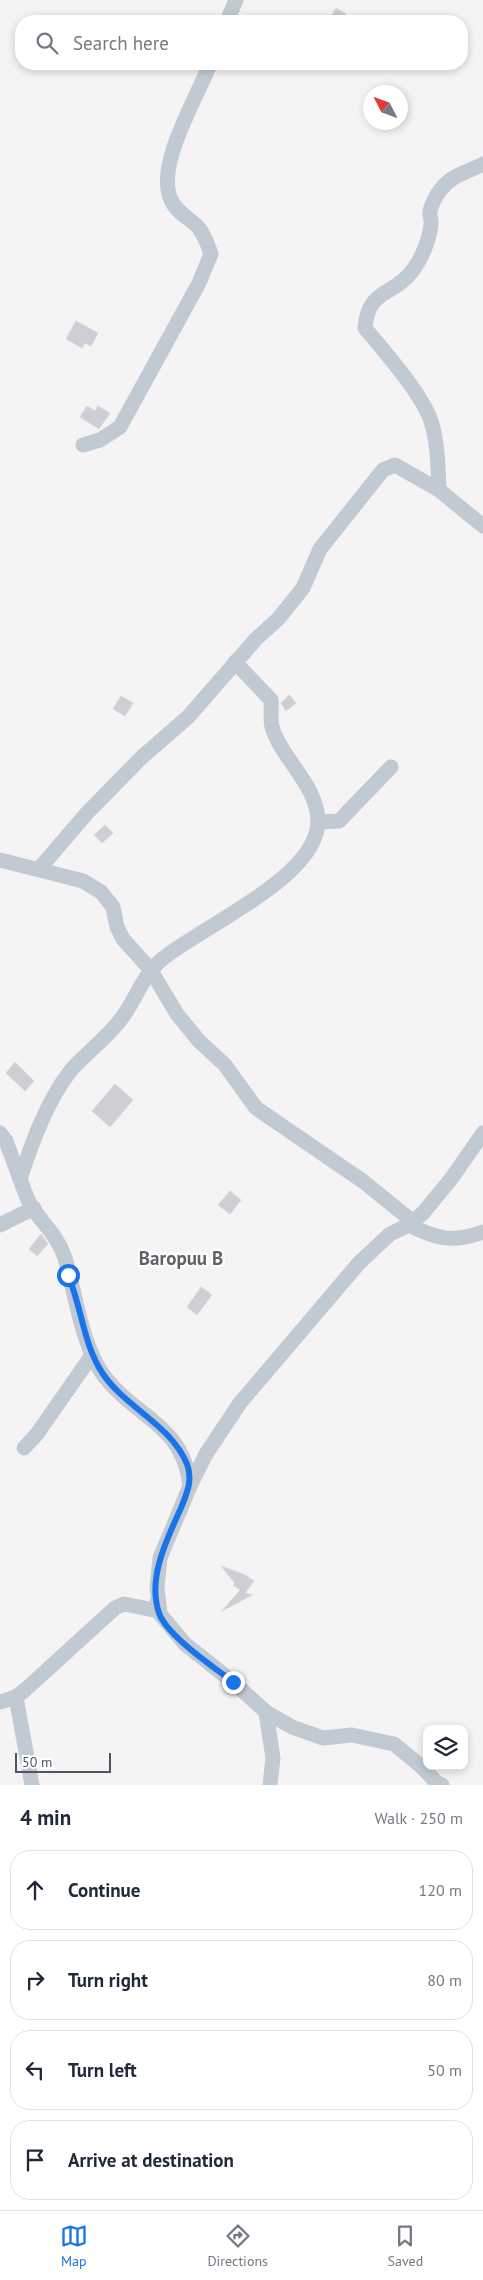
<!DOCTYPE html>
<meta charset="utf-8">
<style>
:root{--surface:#fff;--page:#f2f2f3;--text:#1f2937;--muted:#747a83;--line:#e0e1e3;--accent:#1a73e8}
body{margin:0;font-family:"PT Sans",sans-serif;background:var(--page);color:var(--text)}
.controls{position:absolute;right:15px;bottom:15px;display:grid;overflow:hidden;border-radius:10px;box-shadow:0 2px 8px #0003}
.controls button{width:45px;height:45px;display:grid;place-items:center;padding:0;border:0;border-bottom:1px solid var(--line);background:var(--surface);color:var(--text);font:25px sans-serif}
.compass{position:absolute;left:363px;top:85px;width:45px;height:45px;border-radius:50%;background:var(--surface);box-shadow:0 2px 8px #0003;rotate:312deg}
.scale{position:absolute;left:15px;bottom:12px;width:96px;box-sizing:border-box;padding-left:5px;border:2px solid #4a5661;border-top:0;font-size:14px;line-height:18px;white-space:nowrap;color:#4a5661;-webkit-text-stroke:4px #fff;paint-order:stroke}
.stop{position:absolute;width:15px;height:15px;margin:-11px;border:4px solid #1a73e8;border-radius:50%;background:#fff}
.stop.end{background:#1a73e8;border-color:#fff;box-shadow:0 1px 5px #0008}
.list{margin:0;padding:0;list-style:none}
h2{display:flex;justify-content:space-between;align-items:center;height:65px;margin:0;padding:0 20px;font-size:21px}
h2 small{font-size:16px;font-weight:400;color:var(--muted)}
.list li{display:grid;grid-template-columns:32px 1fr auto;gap:15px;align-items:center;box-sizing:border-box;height:80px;margin:0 10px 10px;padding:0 10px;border:1px solid var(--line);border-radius:20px}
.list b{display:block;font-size:19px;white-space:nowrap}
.list em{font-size:16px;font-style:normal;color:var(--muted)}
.icon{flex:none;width:28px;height:28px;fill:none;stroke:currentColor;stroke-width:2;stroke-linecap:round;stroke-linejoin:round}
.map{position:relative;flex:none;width:483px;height:1785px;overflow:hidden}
.search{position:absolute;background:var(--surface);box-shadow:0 2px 8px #0003;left:15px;right:15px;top:15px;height:55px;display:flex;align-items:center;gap:12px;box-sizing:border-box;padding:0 18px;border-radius:20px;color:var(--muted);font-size:19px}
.sheet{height:425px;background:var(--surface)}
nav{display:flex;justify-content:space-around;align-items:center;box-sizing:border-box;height:70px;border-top:1px solid var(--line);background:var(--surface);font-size:14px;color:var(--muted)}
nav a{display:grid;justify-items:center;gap:2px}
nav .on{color:var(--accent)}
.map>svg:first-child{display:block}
.building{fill:#cdcfd5;stroke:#d7d9de}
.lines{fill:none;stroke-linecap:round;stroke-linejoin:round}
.minor{stroke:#c1cad2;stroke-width:15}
.route{stroke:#1a73e8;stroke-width:6}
.labels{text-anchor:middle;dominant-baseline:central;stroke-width:5;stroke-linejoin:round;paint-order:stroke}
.quarter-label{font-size:19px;font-weight:bold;fill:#5f6368;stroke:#fff}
</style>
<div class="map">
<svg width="483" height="1785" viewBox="0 0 483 1785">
<rect width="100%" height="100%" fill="#f5f3f3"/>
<g class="building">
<polygon points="336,8 346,14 342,21 328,21"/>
<polygon points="76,321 98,333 91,346 85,343 82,348 66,339"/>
<polygon points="87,406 95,411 98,406 110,413 99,429 80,417"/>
<polygon points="289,695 296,703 286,711 281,703"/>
<polygon points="121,696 133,703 125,716 113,709"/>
<polygon points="105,825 113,833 102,843 94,835"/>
<polygon points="15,1062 34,1081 25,1091 6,1073"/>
<polygon points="115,1084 133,1100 110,1127 92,1111"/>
<polygon points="230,1191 241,1200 230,1214 218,1205"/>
<polygon points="41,1234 48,1244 37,1256 29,1249"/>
<polygon points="201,1287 212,1295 197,1315 187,1307"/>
<polygon points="221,1566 245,1575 254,1581 245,1593 252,1595 222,1611 240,1590 233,1585 235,1583"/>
</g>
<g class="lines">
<g class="minor">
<polyline points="227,21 236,0"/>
<path d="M83,445L100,440L120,427L199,283L211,254C208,245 204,234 198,227C188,217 177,213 171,200C155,165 197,98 210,64"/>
<path d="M439,490C438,468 438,443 431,421C422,394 384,351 365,328C368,288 393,297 413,270C422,258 430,238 431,224C432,220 429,216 430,213C430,206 437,194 441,189C452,175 468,172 483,164"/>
<polyline points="318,822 339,821 391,767"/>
<polyline points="0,860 83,881 101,892 113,907 117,927 123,939 150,969 177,1014 199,1041 225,1065 256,1108 364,1182 412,1221"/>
<polyline points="39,869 87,813 142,757 188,717 256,639 278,619 303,588 320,549 383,470 395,465 439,490 483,526"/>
<polyline points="0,1133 6,1141 20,1179"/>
<polyline points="0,1225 34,1208"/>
<path d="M409,1225C437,1239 452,1243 483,1232"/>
<polyline points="24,1448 37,1434 92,1355"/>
<path d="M190,1486C184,1425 136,1418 104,1376C81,1344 76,1295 65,1258C58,1236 41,1222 30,1204C26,1196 23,1187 20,1179C32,1142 47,1101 71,1070C87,1052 107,1038 121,1019C136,1000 142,976 161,960C200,927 318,878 318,821C317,784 282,760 272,727C270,719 272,708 271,700L235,662"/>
<polyline points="16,1697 32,1785"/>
<polyline points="0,1702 16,1697 25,1690 115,1608 124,1604 154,1610 157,1602"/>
<polyline points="266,1712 292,1727 323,1738 352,1735 394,1744 422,1767 437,1783 442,1785"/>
<polyline points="270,1785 273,1758 266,1712 233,1682 185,1644 160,1614 157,1587 160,1558 190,1486 206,1454 240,1403 359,1263 390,1234 409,1225 423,1213 451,1179 483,1133"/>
</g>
</g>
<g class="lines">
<path class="route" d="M68,1275C82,1308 83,1344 103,1374C127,1409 170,1424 187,1464C193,1480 187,1493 181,1508C167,1539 147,1578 159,1613C167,1636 214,1667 233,1682"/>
</g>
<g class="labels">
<g class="quarter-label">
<text x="181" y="1258">Baropuu B</text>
</g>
</g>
</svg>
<div class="controls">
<button><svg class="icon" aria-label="layers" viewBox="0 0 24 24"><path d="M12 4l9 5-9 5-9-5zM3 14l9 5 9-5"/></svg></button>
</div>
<svg class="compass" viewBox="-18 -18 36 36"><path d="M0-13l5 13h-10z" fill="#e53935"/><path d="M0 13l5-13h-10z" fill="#747a83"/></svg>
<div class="scale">50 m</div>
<div class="stop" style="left:68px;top:1275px"></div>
<div class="stop end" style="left:233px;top:1682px"></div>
<div class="search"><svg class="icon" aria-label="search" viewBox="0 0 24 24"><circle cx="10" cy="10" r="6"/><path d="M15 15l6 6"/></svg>Search here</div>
</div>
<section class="sheet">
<h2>4 min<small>Walk · 250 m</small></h2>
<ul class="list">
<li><svg class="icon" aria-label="ahead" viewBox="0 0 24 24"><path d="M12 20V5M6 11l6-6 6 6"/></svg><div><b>Continue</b></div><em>120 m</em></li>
<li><svg class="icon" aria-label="right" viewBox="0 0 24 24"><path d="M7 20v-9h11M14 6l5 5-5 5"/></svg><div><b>Turn right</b></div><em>80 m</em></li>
<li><svg class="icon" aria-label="left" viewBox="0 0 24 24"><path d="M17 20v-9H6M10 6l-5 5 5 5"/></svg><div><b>Turn left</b></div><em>50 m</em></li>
<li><svg class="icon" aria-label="arrive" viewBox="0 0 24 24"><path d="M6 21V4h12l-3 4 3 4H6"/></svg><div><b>Arrive at destination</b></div></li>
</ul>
</section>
<nav>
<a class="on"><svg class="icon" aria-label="map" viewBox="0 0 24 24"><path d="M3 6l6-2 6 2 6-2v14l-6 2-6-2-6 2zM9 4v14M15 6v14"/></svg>Map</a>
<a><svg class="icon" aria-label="directions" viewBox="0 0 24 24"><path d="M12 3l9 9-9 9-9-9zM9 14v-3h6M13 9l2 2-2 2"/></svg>Directions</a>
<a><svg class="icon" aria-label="saved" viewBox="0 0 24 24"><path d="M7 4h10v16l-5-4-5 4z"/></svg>Saved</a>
</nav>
